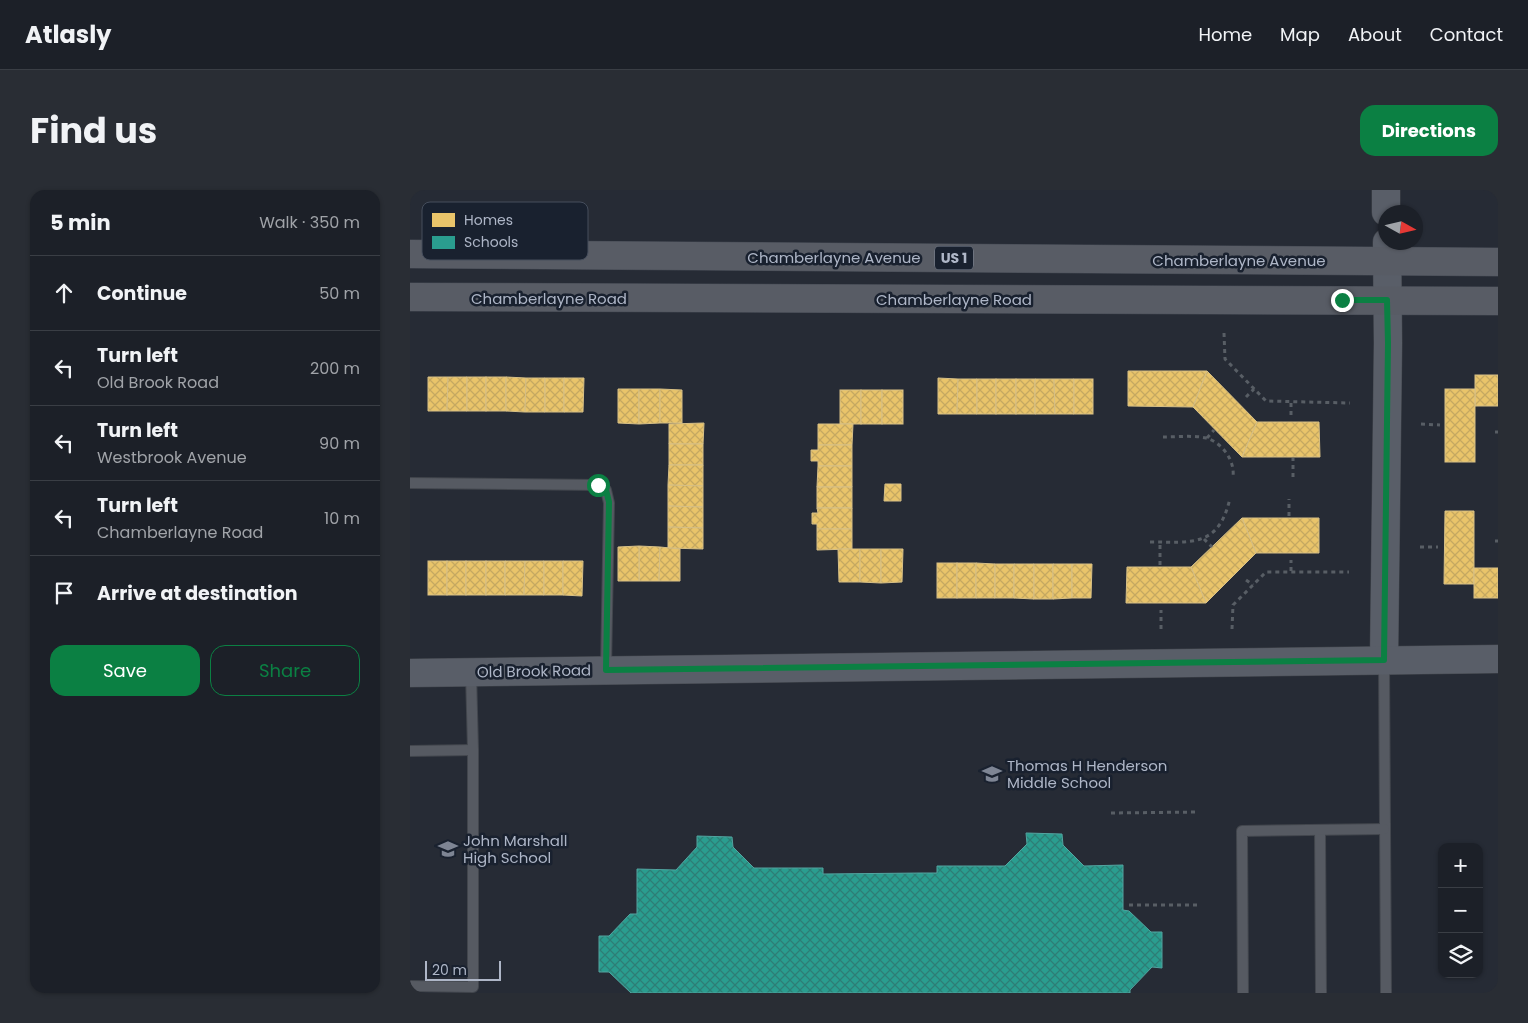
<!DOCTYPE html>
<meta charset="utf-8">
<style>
:root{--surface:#1c2028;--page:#292d34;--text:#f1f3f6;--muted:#a0a3a8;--line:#3a3e45;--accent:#0b8043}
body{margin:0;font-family:Poppins,sans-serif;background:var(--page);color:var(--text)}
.controls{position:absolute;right:15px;bottom:15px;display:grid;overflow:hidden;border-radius:10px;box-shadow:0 1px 4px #0004}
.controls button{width:45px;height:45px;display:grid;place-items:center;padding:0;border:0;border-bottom:1px solid var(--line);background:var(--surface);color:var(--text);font:25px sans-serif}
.compass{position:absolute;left:968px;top:15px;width:45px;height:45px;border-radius:50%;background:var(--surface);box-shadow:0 1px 4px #0004;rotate:98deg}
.scale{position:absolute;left:15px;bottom:12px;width:76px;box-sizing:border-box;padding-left:5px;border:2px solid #aeb6c7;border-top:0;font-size:14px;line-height:18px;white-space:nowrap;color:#aeb6c7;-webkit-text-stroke:4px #19212f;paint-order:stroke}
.stop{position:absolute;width:15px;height:15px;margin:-11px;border:4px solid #0b8043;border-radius:50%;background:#fff}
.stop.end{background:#0b8043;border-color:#fff;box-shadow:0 1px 5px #0008}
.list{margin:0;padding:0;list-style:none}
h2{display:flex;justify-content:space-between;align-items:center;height:65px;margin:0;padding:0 20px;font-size:21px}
h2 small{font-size:16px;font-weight:400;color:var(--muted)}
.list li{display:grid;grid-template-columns:32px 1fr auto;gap:15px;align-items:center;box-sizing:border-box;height:75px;padding:0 20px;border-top:1px solid var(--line)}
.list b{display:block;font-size:19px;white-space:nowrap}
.list p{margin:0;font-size:16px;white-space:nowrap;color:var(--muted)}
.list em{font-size:16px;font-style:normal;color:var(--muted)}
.actions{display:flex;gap:10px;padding:15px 20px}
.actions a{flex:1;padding:11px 0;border:1px solid var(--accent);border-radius:15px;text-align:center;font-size:18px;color:var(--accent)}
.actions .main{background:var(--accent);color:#fff}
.icon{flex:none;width:28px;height:28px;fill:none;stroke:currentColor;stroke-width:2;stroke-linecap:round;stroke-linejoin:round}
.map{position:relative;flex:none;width:1088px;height:803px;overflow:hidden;border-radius:15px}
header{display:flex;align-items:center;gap:30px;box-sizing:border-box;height:70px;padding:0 25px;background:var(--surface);border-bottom:1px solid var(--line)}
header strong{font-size:24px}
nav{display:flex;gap:28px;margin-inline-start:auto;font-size:18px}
.intro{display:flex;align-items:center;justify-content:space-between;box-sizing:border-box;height:120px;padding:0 30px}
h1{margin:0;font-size:35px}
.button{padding:12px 22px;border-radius:15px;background:var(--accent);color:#fff;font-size:18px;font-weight:700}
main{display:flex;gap:30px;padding:0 30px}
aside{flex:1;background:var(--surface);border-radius:15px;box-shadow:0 1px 4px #0004}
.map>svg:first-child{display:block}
.homes{fill:url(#homes-cross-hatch);stroke:#d7c086}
.schools{fill:url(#schools-cross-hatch);stroke:#52a4a0}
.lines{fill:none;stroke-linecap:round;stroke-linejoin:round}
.lane-casing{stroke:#42464d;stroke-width:12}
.secondary-casing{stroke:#42464d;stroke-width:29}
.primary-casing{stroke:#434852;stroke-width:29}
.path{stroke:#585e65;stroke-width:3;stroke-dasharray:4 4;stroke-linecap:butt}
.lane{stroke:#565a62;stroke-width:10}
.secondary{stroke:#595e68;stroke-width:28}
.primary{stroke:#585c65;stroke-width:28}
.route{stroke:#0b8043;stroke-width:6}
.labels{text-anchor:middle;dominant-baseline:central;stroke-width:5;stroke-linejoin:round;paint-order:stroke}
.shield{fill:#19212f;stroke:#818999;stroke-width:1}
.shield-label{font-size:14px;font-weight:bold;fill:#aeb6c7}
.street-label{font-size:15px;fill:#aeb6c7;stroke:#19212f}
.poi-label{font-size:15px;fill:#aeb6c7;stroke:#19212f;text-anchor:start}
.key{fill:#19212f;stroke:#464e5d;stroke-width:1}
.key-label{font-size:14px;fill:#aeb6c7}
</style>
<header>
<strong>Atlasly</strong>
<nav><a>Home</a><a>Map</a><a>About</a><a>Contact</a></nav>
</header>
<div class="intro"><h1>Find us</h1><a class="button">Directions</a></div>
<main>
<aside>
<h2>5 min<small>Walk · 350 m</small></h2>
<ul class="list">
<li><svg class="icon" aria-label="ahead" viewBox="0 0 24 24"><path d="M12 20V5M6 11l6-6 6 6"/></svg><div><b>Continue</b></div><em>50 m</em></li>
<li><svg class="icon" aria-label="left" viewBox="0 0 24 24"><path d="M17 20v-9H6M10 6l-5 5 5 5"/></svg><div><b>Turn left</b><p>Old Brook Road</p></div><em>200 m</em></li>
<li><svg class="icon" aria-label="left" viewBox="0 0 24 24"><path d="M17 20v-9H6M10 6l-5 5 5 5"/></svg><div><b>Turn left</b><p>Westbrook Avenue</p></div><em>90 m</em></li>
<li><svg class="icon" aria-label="left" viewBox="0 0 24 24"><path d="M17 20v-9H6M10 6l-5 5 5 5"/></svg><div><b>Turn left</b><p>Chamberlayne Road</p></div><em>10 m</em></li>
<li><svg class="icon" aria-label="arrive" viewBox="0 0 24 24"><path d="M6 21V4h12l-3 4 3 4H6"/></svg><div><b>Arrive at destination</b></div></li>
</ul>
<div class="actions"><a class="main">Save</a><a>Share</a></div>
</aside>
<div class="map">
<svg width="1088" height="803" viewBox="0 0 1088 803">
<defs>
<pattern id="homes-cross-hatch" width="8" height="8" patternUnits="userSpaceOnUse" patternTransform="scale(1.25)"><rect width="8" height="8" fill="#e9c46a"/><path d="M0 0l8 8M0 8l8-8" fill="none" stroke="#c5a861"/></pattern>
<pattern id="schools-cross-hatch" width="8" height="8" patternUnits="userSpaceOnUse" patternTransform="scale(1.25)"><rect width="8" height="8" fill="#2a9d8f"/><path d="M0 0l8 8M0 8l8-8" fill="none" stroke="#2d7e76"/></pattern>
</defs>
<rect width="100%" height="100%" fill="#262b35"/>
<g class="homes">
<polygon points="718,181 797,181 783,217 718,216"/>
<polygon points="797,181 847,232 832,267 783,217"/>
<rect x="1065" y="185" width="23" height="31"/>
<polygon points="18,187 38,187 37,221 18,221"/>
<polygon points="38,187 57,187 57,221 37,221"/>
<rect x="57" y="187" width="19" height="34"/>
<rect x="76" y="187" width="20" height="34"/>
<polygon points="96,187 116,188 115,222 96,221"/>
<polygon points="116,188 135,188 135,222 115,222"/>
<rect x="135" y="188" width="19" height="34"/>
<polygon points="154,188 174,188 173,222 154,222"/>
<polygon points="528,188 548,189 547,224 528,224"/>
<polygon points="548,189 567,189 567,224 547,224"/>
<rect x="567" y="189" width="19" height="35"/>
<rect x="586" y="189" width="20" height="35"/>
<rect x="606" y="189" width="19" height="35"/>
<polygon points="625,189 644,189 645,224 625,224"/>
<polygon points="644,189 664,189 664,224 645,224"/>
<rect x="664" y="189" width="19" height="35"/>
<polygon points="208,199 229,199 229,234 208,233"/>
<polygon points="229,199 250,199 250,233 229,234"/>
<polygon points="250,199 272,200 272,233 250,233"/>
<rect x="1035" y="199" width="30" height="73"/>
<rect x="430" y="200" width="21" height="34"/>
<rect x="451" y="200" width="21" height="34"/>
<rect x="472" y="200" width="21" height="34"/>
<polygon points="847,232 909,232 910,267 832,267"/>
<polygon points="294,233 293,254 259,254 259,234"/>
<polygon points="408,234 443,234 442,255 408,255"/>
<rect x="259" y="254" width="34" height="21"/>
<polygon points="408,255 442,255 442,276 408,276 408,271 401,271 401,260 408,260"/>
<polygon points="259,275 293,275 293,296 258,295"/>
<polygon points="408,276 442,276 442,297 407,297"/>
<polygon points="475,294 491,294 491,311 474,311"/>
<polygon points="258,295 293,296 293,317 258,316"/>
<rect x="407" y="297" width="35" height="21"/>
<polygon points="258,316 293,317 293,338 258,337"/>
<polygon points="407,318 442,318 442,339 407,339 407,334 402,334 402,323 408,323"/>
<polygon points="1035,321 1064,321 1064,394 1034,394"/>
<polygon points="832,328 909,328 909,363 846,363"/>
<polygon points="832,328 846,363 796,413 781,377"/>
<polygon points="258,337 293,338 293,359 258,358"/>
<polygon points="407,339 442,339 442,359 407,360"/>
<polygon points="229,356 250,357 249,391 229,391"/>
<polygon points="229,356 229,391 208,391 208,357"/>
<polygon points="250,357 270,359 270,391 249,391"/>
<polygon points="428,359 450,359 450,392 429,392"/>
<polygon points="450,359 471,359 471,393 450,392"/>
<polygon points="471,359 493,359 492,392 471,393"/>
<rect x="18" y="371" width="19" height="34"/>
<rect x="37" y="371" width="19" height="34"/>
<rect x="56" y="371" width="20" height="34"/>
<rect x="76" y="371" width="19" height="34"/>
<polygon points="95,371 115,371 114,405 95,405"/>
<polygon points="115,371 134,371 134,405 114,405"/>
<rect x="134" y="371" width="19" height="34"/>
<polygon points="153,371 173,371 172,406 153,405"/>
<rect x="527" y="373" width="20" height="35"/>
<rect x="547" y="373" width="19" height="35"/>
<polygon points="566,373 585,374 585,408 566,408"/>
<rect x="585" y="374" width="19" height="34"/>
<polygon points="604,374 624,374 624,409 604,408"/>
<rect x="624" y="374" width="19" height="35"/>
<polygon points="643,374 662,374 662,408 643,409"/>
<polygon points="662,374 682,374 681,408 662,408"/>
<polygon points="717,377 781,377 796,413 716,413"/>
<rect x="1064" y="378" width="24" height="30"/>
</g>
<polygon class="schools" points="616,643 652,644 653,655 674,676 713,675 713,720 719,721 741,742 752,742 752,778 742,777 720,800 720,803 221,803 199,782 189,782 189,746 199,746 220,724 227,724 227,679 266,680 287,657 287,646 322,647 323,657 344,678 413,678 413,684 511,683 527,683 527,676 595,676 617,654"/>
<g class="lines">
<defs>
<g id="lane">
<polyline points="0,293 188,295 196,300 199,313 196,479"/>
<polyline points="974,471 976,803"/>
<polyline points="0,561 63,560"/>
<polyline points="910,640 911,803"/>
<polyline points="0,796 63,797 63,560 61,483"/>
<polyline points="833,803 832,641 974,639"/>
</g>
<g id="secondary">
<polyline points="976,22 976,0"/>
<polyline points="974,470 978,153 977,52"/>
<polyline points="0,483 1088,469"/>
</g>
<g id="primary">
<polyline points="0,64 1088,72"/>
<polyline points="0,107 1088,111"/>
</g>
</defs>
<use href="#lane" class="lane-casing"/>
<use href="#secondary" class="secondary-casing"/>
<use href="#primary" class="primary-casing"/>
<g class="path">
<polyline points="814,143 815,169 856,211 940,213"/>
<polyline points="836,207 844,199"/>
<polyline points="881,213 881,227"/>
<polyline points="1011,234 1030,235"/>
<polyline points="1085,242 1088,242"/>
<path d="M753,247C767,247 783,245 796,248C813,253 825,271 823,287"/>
<polyline points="797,248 804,240"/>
<polyline points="883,287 883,268"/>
<polyline points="879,326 879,309"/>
<polyline points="794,349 802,357"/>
<polyline points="1085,351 1088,351"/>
<path d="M740,352C781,352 809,358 820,308"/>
<polyline points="1010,357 1028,357"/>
<polyline points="750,375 750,352"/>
<polyline points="881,381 881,370"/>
<polyline points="836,390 843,395"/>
<polyline points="751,439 751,420"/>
<polyline points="822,439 823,415 856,382 939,382"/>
<polyline points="701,623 788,622"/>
<polyline points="719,715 789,715"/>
</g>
<use href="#lane" class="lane"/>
<use href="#secondary" class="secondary"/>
<use href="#primary" class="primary"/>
</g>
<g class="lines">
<polyline class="route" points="188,295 196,300 199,312 196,480 974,470 978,153 977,110 932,110"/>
</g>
<defs>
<symbol id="school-bare" viewBox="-9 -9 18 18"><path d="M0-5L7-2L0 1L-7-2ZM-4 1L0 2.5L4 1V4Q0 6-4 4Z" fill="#7e8594" stroke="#19212f" stroke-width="2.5" paint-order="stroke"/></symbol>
</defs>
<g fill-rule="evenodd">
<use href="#school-bare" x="568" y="570" width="28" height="28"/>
<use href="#school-bare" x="24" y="645" width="28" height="28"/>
</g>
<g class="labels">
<rect class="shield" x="525" y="56.5" width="38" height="23" rx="4"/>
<g class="shield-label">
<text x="544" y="68">US 1</text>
</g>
<g class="street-label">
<text x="424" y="67">Chamberlayne Avenue</text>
<text x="829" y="70">Chamberlayne Avenue</text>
<text x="139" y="108">Chamberlayne Road</text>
<text x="544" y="109">Chamberlayne Road</text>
<text transform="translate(124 481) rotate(-1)">Old Brook Road</text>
</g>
<g class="poi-label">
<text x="597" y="575">Thomas H Henderson<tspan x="597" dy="17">Middle School</tspan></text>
<text x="53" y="650">John Marshall<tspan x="53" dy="17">High School</tspan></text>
</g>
</g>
<rect x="12" y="12" width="166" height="58" rx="8" class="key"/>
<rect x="22" y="23" width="23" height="14" fill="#e9c46a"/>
<rect x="22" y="46" width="23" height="13" fill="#2a9d8f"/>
<g class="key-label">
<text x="54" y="35">Homes</text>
<text x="54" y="57">Schools</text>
</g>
</svg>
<div class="controls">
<button>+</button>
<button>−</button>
<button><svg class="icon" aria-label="layers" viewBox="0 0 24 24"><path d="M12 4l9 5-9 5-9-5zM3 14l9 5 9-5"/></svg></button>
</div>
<svg class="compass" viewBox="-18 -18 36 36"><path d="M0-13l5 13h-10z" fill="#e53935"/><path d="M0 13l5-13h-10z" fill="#a0a3a8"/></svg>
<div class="scale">20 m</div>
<div class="stop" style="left:188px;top:295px"></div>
<div class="stop end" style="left:932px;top:110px"></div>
</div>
</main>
